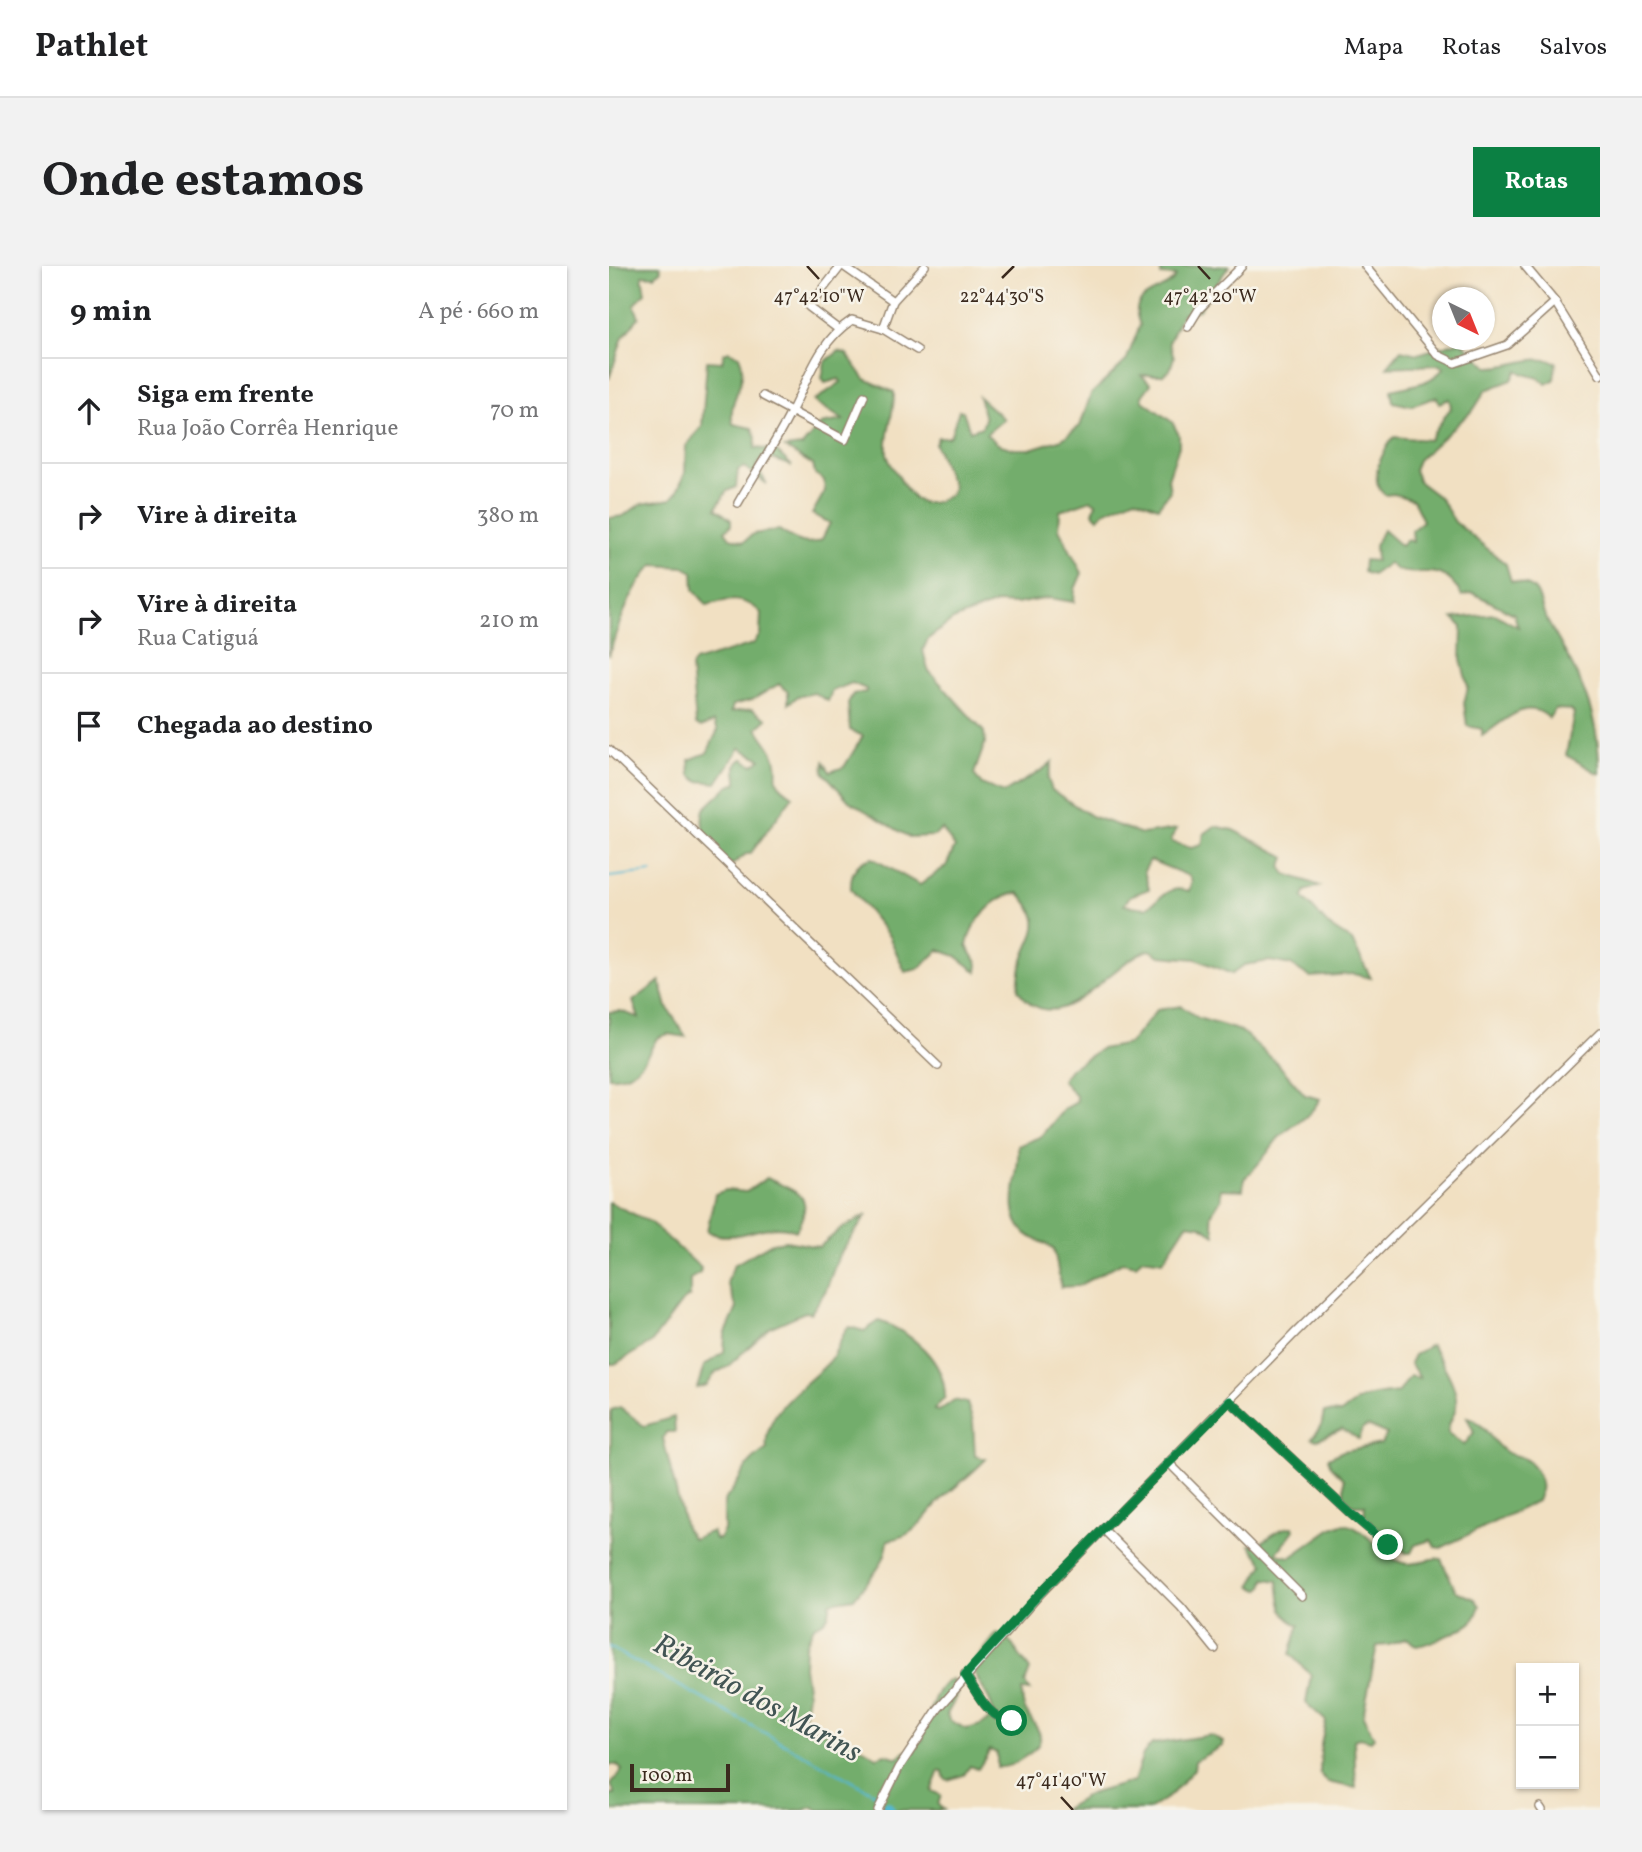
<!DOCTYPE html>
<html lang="pt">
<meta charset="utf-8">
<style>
:root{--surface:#fff;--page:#f2f2f2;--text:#202124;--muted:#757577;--line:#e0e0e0;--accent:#0b8043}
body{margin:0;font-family:Vollkorn,serif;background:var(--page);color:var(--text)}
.controls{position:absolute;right:21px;bottom:21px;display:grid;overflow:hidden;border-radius:0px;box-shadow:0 2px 5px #0004}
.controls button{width:63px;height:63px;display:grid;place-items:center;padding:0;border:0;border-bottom:2px solid var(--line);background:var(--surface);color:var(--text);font:35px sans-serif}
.compass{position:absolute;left:823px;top:21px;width:63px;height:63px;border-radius:50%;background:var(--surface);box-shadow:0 2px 5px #0004;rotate:137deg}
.scale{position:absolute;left:21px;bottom:18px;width:100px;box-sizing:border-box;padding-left:7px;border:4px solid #3b2a1e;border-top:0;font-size:19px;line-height:24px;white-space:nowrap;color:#3b2a1e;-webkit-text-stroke:5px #f7f3e8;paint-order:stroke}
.stop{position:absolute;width:21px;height:21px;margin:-16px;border:5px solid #0b8043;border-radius:50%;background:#fff}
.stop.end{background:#0b8043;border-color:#fff;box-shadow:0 2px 7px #0008}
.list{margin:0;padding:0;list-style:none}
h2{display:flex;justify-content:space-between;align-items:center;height:91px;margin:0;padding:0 28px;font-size:30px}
h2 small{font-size:23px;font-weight:400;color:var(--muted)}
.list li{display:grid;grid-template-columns:46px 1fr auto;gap:21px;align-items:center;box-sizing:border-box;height:105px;padding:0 28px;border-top:2px solid var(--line)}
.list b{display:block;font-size:26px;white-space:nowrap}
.list p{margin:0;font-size:23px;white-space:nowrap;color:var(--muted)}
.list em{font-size:23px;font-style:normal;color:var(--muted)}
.icon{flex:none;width:38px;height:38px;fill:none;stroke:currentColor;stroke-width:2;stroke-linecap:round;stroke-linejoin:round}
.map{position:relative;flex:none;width:991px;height:1544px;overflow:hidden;border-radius:0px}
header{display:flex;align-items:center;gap:42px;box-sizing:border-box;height:98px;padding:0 35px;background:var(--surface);border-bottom:2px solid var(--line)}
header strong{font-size:33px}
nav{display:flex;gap:38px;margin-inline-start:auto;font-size:24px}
.intro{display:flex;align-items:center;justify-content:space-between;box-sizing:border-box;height:168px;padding:0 42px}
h1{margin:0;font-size:49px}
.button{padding:18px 32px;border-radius:0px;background:var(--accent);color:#fff;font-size:24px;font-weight:700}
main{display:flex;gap:42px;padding:0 42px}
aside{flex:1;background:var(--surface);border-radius:0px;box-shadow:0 2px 5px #0004}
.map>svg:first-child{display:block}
.forest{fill:#73ad6c;stroke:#576c45;stroke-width:2;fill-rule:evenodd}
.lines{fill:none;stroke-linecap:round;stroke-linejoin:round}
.stream{stroke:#53b8d2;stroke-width:2}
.river{stroke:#53b8d2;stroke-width:12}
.street-casing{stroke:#968570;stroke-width:10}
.street{stroke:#fff;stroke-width:7}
.route{stroke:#0b8043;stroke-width:9}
.ticks{fill:none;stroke:#3b2a1e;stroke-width:2.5}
.labels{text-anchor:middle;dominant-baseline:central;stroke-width:5;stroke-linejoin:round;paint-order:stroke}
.water-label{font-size:30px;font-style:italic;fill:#425554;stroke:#f7f3e8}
.ticks-label{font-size:18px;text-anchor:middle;fill:#3b2a1e;stroke:#f7f3e8;stroke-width:5;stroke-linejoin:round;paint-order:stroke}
</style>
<header>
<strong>Pathlet</strong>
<nav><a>Mapa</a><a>Rotas</a><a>Salvos</a></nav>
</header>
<div class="intro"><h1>Onde estamos</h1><a class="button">Rotas</a></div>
<main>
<aside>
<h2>9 min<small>A pé · 660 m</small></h2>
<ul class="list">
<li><svg class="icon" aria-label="ahead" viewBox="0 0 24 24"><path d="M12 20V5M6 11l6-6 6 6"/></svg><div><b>Siga em frente</b><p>Rua João Corrêa Henrique</p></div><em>70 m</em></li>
<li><svg class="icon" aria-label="right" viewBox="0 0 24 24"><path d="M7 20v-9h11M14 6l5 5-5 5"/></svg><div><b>Vire à direita</b></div><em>380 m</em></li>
<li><svg class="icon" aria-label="right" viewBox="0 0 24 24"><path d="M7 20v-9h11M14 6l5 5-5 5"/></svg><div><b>Vire à direita</b><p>Rua Catiguá</p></div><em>210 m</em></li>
<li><svg class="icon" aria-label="arrive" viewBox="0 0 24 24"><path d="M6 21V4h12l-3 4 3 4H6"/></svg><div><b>Chegada ao destino</b></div></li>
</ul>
</aside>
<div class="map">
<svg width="991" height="1544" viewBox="0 0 991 1544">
<rect width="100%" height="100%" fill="#f7f3e8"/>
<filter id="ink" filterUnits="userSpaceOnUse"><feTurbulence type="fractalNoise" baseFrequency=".0143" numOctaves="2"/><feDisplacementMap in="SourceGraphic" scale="14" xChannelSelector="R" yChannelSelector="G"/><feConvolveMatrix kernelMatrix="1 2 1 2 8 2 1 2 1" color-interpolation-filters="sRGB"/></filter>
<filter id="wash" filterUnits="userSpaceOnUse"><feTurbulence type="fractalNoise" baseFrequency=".00686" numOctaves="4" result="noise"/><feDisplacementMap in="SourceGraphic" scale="28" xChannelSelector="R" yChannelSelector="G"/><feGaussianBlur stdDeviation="1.57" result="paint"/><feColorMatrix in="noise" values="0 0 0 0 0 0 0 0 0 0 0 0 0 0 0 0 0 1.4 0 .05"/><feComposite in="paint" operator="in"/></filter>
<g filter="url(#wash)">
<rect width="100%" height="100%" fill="#f1e0c2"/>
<g class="forest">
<polygon points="0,0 51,0 52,4 46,10 33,9 36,27 25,39 30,51 14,71 0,113"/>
<path d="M552,0H620L590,44L573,48L560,76L565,91L561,104L554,109H532L542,118L533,130L534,135L563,156L570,169V180L559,213L561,225L549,241L526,232L495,246L489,252L484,247L487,237L482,234L451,245L450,263L473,307L466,323L465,336L440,332L407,338L387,337L344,354L319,373L314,384L319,404L375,466L376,477L365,508L372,518L395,527C412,515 428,510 443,496L439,513L443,524L482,550L533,568L568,563L562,573L563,576L582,582L593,579L595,568L606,560L624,564L673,589L676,592L672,601L677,608L711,620L696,625L694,632L720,660L743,675L762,712L744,708L701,711L682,699L661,695L635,699L623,708L587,693L551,690L541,684C501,693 450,783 409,724C410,716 410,708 412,701C420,667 441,661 410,627C386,628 361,658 358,680L369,698L368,706L347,690L330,684L309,703L296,706L280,670L242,623C241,607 247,596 263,592L311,619L337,600L346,581L333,563L325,570L300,571L240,535L214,506L215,496L221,506L235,501L254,470L241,464L239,437L244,428L257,426V423L243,417L223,425L219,435L205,427L188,431L179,438V426L170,418L143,434L124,439L122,446L143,443L158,453L148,462C153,472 163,481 166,492C172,513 158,513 184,530L141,588H137L123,599C105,588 88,566 95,543L118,521L128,517C129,507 122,499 134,493L144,499L152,493L131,482L108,517L89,515L81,509L80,494L98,487L109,464L105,456L92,461L87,458L82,401L85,396L144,378L151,369L152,347C136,330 118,333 98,339L85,324L84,306L75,301L45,299C23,318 8,362 0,390V252L14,250L32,238L62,233L68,226L76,207L77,180L93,160L98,95L113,96L115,87L120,85L130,90C142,116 117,133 124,158L143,162L147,172L146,182L166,184L183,200L160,192L153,193L147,200L158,218L135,201L129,204L127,221L118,225L107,242L122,254V259L116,265L121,272L135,276L144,268L170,264C184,273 197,282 213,273L221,257L203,248L216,225L215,214L206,208L204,199L176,182L193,180L212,158L234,154L205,135L232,116L230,113L216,117L213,112L216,96L230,85L238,88L256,113L285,126C286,146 276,165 278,187C279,197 286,203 290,211C303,236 316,246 342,228L344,221L326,178L329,171H341L350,144L354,145L361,165L373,161L376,153L370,131L395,153L377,168L389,178L405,183H421L453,173L471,160L482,128L517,95L531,59C516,24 557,29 567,10L552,9ZM541,594L580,610L583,615L580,625C558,618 554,632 537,642L515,639L521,630L540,623L535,605Z"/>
<path d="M852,75L879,101C900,102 924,88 947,96L945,114L937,118C931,108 917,112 908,104L903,114L877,124L865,143L809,194L805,204L810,216L831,232L846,256L897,298L902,315C939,321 925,333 940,358C970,409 991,446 990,508L957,489L965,447L962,444L946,443L940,452C916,430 895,456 873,470V463L858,460L855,437L859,421L852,394L853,361L844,352L886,348L909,361L905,348L864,327L853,330C830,286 799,321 780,297L763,309L754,306L755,294L767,295L766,279L774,264L792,280L798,274L804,276L803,264L814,255L804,234L785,228L776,229C758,215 773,186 785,171L820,174L842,141L840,133L830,137L828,131L802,140L784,136L782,124C802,119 821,119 835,102L830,99L778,101L792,84L809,88Z"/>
<path d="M51,715L58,741L77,771L59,768L48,772C36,794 28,813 0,811V746L12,745L30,752L24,735Z"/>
<path d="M572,740L589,752L632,765L669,798L696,829L711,833C698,857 679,859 667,875C657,889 648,901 635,913L634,924L611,923L612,933L602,949L606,969L592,960L578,958L554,995L533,992L527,999L513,996L469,1020L452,1021L445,983C436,976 424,974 416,967C393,945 412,907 409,880L433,870L455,843L468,836L467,830L453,814L462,802L492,783L520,778L548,744Z"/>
<path d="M158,912C190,928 207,928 187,965C159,951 127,981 98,965L106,928L117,924L137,926Z"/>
<polygon points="0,936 41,956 92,1002 91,1007 81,1013 81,1030 72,1037 42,1077 6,1098 0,1098"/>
<polygon points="258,949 230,989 217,1024 202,1047 196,1046 162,1061 118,1101 106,1107 98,1119 88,1122 95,1100 115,1086 116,1069 128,1042 118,1017 125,999 163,977 177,975 210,981 233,962"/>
<path d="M270,1055C302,1066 336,1094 336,1131L325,1144L330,1145L345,1134L358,1137L364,1156L366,1190L377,1193C364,1207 349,1218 335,1231C315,1248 309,1271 279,1274C278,1298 259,1314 245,1332L221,1336C222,1349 217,1356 205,1360L196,1380L195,1401L199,1429L194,1455L195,1459L241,1475L268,1491L277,1488L289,1492L295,1486L306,1485L307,1477L314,1474C318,1455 324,1420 343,1413C353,1425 345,1436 338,1448L340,1454L357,1463C412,1452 365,1424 364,1398L388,1367L399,1373L421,1404L416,1417L421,1425L413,1424C413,1429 413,1436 415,1441C424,1463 447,1471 414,1492C405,1498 398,1502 388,1501V1487L381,1484L369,1503L361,1500L355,1509L339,1514L335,1512L334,1505H330L322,1525L332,1529L329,1539L335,1544H210L204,1541L195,1544H0V1529H6L2,1519L13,1504L8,1499H0L2,1144L11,1141L35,1160L65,1151L66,1166H57L54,1172L76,1262L84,1273L103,1265L106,1273H110L115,1264V1235C134,1213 132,1199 158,1183C152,1146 197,1120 219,1097C227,1089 231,1074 237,1063L241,1061L255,1065Z"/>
<path d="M822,1079C832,1096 850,1120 847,1141C846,1150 838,1157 839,1167L855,1179L865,1166L858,1151C877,1156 882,1178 898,1187C903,1190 909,1189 914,1192C929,1200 936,1219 928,1235L832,1282L826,1281L822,1274L806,1279L802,1287H797C783,1274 765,1268 755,1252L756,1239H743L735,1234V1213L722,1200L719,1192L734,1185L772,1178L778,1168L759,1160L754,1162L750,1173L733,1163L707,1174L703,1172L712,1161L715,1146L732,1147C753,1129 763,1129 790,1126L801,1110L811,1112L801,1097L805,1089Z"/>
<path d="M733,1258C756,1259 773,1292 794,1297C807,1301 819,1290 832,1293L847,1325L866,1333L871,1340C869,1345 867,1351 864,1355C857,1363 817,1379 807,1380L798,1372L780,1379L768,1380L754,1450L765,1471L762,1475L750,1472L745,1474L747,1522L718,1516L711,1508L712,1478L717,1455L697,1437L702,1409L681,1388L690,1359C670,1351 672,1335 669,1315L656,1313L654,1321L650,1324L642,1320L655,1298L641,1279C658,1279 666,1260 684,1261L685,1264L667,1288L682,1291L723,1262Z"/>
<polygon points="602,1469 614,1476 613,1480 586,1495 585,1503 562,1529 539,1544 454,1544 481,1528 525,1515 534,1488 543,1478"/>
</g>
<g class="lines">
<g class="stream">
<polyline points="0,611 43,606"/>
<polyline points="0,1381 270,1530"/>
</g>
<polyline class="river" points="278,1541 280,1544"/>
</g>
</g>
<g filter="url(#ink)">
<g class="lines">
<defs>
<g id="street">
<polyline points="234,0 284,35"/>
<polyline points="756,0 829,89 846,97 898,79 946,36"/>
<polyline points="916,0 946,36 991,109"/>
<polyline points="579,61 590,43 633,0"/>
<polyline points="229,63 200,41 232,0"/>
<polyline points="274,63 308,84"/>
<polyline points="154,130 236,174 255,130"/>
<path d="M129,237C146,207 166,178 181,148C199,114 209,76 243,54L274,63L284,35L316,0"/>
<polyline points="0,484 329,800"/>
<polyline points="621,1135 742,1248 779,1279"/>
<polyline points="561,1198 693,1330"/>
<polyline points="494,1263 572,1341 606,1383"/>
<path d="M356,1408C369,1428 379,1453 403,1455"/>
<polyline points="931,1541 933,1544"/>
<polyline points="269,1544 290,1502 329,1443 432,1327 687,1066 991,767"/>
</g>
</defs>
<use href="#street" class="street-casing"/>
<use href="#street" class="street"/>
</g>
</g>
<g class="lines" filter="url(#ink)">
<path class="route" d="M403,1455C379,1453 369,1428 356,1409L432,1326L621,1135L742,1248L779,1279"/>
</g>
<path class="ticks" d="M198,0L210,13M589,0L601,13M393,12L405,0M452,1531L464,1544"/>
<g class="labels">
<g class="water-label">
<text transform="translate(148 1433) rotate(29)">Ribeirão dos Marins</text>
</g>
</g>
<g class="ticks-label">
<text x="393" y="36">22°44'30"S</text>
<text x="210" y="36">47°42'10"W</text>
<text x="601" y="36">47°42'20"W</text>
<text x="452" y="1520">47°41'40"W</text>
</g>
</svg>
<div class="controls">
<button>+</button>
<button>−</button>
</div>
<svg class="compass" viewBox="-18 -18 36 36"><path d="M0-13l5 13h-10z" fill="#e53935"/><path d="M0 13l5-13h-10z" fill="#757577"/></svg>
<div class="scale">100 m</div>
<div class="stop" style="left:403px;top:1455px"></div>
<div class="stop end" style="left:779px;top:1279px"></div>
</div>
</main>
